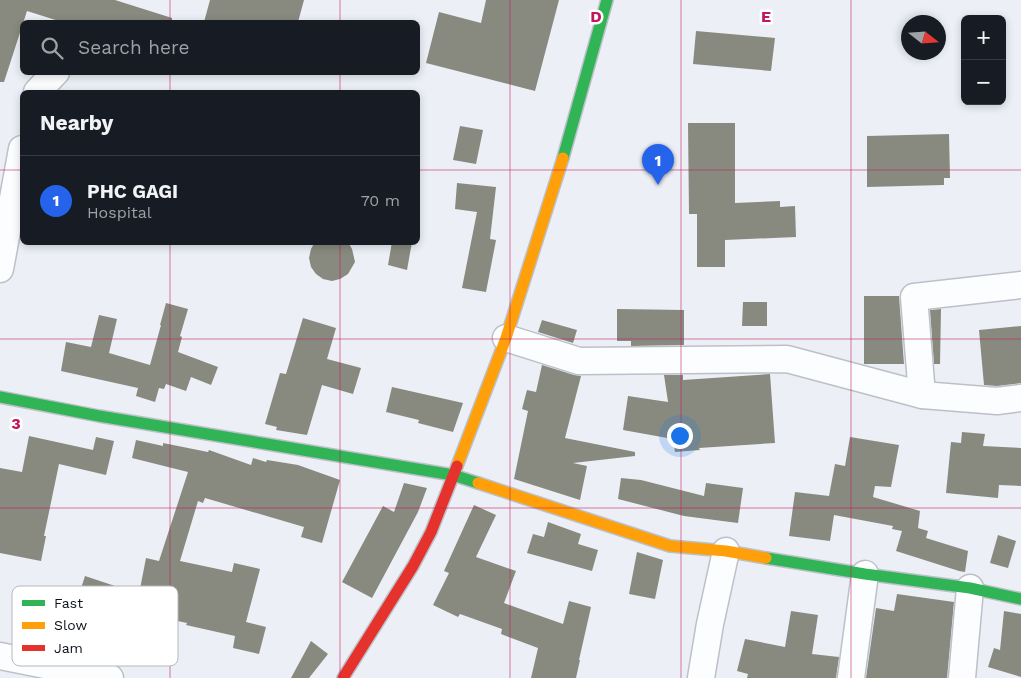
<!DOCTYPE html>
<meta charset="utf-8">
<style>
:root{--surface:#171b24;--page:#242831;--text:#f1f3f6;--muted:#9ea1a6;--line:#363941;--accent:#2563eb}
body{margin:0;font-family:"Work Sans",sans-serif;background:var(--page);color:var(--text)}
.controls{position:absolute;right:15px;top:15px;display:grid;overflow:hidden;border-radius:8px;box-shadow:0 2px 8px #0003}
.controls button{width:45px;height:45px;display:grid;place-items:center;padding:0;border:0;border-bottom:1px solid var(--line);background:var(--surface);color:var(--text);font:25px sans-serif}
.compass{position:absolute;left:901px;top:15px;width:45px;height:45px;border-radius:50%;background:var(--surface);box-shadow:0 2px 8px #0003;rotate:107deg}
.you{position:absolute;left:679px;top:435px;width:18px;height:18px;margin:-12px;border:4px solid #fff;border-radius:50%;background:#1a73e8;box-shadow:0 0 0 8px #1a73e833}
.badge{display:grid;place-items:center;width:32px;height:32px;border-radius:50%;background:var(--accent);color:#fff;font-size:16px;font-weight:700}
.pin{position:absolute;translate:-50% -41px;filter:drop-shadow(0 1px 2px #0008)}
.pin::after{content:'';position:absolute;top:26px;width:18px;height:15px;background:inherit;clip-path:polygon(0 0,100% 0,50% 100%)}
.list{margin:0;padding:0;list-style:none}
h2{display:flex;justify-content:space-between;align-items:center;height:65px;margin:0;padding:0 20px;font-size:21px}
h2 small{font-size:16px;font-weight:400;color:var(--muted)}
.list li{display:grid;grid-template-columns:32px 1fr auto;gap:15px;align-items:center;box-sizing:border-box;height:90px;padding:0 20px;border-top:1px solid var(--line)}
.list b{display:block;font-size:19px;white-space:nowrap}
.list p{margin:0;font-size:16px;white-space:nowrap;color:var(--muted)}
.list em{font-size:16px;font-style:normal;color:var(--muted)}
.icon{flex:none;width:28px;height:28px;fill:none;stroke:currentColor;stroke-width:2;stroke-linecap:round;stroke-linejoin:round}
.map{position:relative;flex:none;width:1021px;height:678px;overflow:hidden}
.search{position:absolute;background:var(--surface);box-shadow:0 2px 8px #0003;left:20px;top:20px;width:400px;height:55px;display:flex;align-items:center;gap:12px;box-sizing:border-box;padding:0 18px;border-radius:8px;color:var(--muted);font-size:19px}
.panel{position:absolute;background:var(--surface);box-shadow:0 2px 8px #0003;left:20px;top:90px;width:400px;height:155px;border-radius:8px}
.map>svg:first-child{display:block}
.building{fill:#888a7f}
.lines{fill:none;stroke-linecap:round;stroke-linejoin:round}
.street-casing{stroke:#bcc0c8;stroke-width:29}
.fast-casing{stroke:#bcc0c8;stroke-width:14}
.slow-casing{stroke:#bcc0c8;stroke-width:14}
.jam-casing{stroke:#bcc0c8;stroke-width:14}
.street{stroke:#fcfdfe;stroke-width:26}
.fast{stroke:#30b455;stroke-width:11}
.slow{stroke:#ff9f0a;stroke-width:11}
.jam{stroke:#e5322d;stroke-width:11}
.grid{fill:none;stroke:#c2185b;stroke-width:1;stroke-opacity:0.55}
.key{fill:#fff;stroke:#b6b8bb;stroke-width:1}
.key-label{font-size:14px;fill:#0c111b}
.grid-label{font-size:16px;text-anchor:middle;font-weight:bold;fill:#c2185b;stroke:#fff;stroke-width:5;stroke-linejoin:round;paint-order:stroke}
</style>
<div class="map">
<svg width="1021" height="678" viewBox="0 0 1021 678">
<rect width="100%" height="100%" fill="#eceff6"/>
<g class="building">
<polygon points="0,0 115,0 172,18 172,22 62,22 27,11 4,82 0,82"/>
<polygon points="210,0 304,0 298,22 204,22"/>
<polygon points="486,0 559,0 535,91 426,63 439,12 481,23"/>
<polygon points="696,31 775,38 771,71 693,64"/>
<polygon points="688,123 735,123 735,203 780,201 780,207 795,206 796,237 725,240 725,267 697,267 697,214 689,214"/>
<polygon points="460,126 483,130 476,164 453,160"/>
<polygon points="949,134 950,178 944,178 944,185 867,187 867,136"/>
<polygon points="457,183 496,187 490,239 496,240 486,292 462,288 477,212 455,209"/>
<polygon points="315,242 348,242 352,249 355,262 348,274 340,279 332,281 323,279 316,274 311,267 309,258 311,249"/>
<polygon points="392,242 412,242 407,270 388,265"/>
<polygon points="864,296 899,296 904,364 864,364"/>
<polygon points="743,302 767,302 767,326 742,326"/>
<polygon points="166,303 188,309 180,336 182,337 178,352 218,367 211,385 191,377 186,391 166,384 164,389 159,388 155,402 136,396 138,388 61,371 66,342 91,347 99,315 117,319 109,353 150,365 161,325 160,325"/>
<polygon points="617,309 684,310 684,345 631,346 631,341 617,341"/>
<polygon points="941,309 940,364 934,364 930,310"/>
<polygon points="303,318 336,328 327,359 361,368 353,394 322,385 307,435 276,430 277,427 265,424 280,373 286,374"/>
<polygon points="542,320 577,330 573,343 538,332"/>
<polygon points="1021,326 1021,383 997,386 984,385 979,330"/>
<polygon points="542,365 574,375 581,376 565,438 635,452 635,456 573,463 587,466 580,500 514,479 528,411 522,409 527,390 536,392"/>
<polygon points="770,374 775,443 699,448 700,450 675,452 673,439 623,430 628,396 668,402 664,375 683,375 683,380"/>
<polygon points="392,387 463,403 453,432 418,423 419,420 386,412"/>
<polygon points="962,432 985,434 983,446 1021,448 1021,486 999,485 998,498 946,493 951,442 961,443"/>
<polygon points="29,436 93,450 96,437 114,441 106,475 59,464 44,536 46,536 41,561 0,553 0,468 22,472"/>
<polygon points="850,437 899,445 891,487 875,486 873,497 920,511 918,528 928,531 926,538 968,551 965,572 959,571 896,551 902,531 892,529 893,526 834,515 830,541 789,536 795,492 829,496 835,464 845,466"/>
<polygon points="136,440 163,446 163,443 208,452 209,450 251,465 253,458 266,462 267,460 298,465 340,480 322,543 301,537 304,527 205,498 203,503 198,501 180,561 232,572 234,563 260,569 246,622 266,627 259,654 233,648 235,636 186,625 187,623 106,606 87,658 62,651 79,605 76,604 85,576 139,594 146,558 159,561 188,472 132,458"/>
<polygon points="621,478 641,480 704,496 706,483 743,488 738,523 684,516 618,499"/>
<polygon points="404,483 427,488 418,512 372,598 342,582 383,506 394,512"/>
<polygon points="474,505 496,515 476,557 516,571 504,603 563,624 569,601 591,607 579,660 580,660 576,678 531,678 538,648 501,634 502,629 460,614 458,617 433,605 449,573 444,571"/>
<polygon points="548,522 581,534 578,544 598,550 592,571 527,553 533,534 544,537"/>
<polygon points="998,535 1016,541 1008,568 990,563"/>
<polygon points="637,552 663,560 655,599 629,594"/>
<polygon points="897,594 954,602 947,678 866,678 876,608 894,611"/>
<polygon points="791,611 818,615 812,654 839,657 836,678 747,678 748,674 737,671 745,639 785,647"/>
<polygon points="1004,611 1021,614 1021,677 988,667 994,648 1000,650"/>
<polygon points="311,641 328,654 309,678 291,678"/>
</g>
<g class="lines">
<defs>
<g id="street">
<polyline points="37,92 56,72"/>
<polyline points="0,269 22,149"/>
<polyline points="506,338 579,361 787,359 922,395 997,401 1021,398"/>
<polyline points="922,395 914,297 1021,285"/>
<polyline points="0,656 110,678"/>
<polyline points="701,678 710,624 726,551"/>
<polyline points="851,678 865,574"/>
<polyline points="962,678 970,588"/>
</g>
<g id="fast">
<polyline points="563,158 607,0"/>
<polyline points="0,397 99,416 453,475 478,483"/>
<polyline points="766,558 865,574 970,588 1021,599"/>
</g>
<g id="slow">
<polyline points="457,466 506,338 563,158"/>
<polyline points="478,483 670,546 726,551 766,558"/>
</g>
<polyline id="jam" points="343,678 413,566 431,532 457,466"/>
</defs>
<use href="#street" class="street-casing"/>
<use href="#fast" class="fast-casing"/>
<use href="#slow" class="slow-casing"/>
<use href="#jam" class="jam-casing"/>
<use href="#street" class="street"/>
<use href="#fast" class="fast"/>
<use href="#slow" class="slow"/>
<use href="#jam" class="jam"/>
</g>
<path class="grid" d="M170,0V22M340,0V22M510,0V678M681,0V678M851,0V678M170,72V92M340,72V92M0,170H22M418,170H1021M170,242V678M340,242V678M0,339H1021M0,508H1021"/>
<rect x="12" y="586" width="166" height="80" rx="8" class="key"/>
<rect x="22" y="600" width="23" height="6" fill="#30b455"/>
<rect x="22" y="622" width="23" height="7" fill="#ff9f0a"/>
<rect x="22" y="645" width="23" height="6" fill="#e5322d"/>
<g class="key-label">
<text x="54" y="608">Fast</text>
<text x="54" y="630">Slow</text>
<text x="54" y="653">Jam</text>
</g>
<g class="grid-label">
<text x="596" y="22">D</text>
<text x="766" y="22">E</text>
<text x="16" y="429">3</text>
</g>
</svg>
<div class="controls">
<button>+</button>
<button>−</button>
</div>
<svg class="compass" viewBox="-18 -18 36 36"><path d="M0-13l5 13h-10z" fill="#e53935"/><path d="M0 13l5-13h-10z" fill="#9ea1a6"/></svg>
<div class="you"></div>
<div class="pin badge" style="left:658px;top:185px">1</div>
<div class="search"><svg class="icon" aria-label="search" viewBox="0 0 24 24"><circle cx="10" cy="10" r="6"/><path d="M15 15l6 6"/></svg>Search here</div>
<section class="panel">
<h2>Nearby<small></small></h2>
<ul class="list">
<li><span class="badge">1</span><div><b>PHC GAGI</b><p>Hospital</p></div><em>70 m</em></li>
</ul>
</section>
</div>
